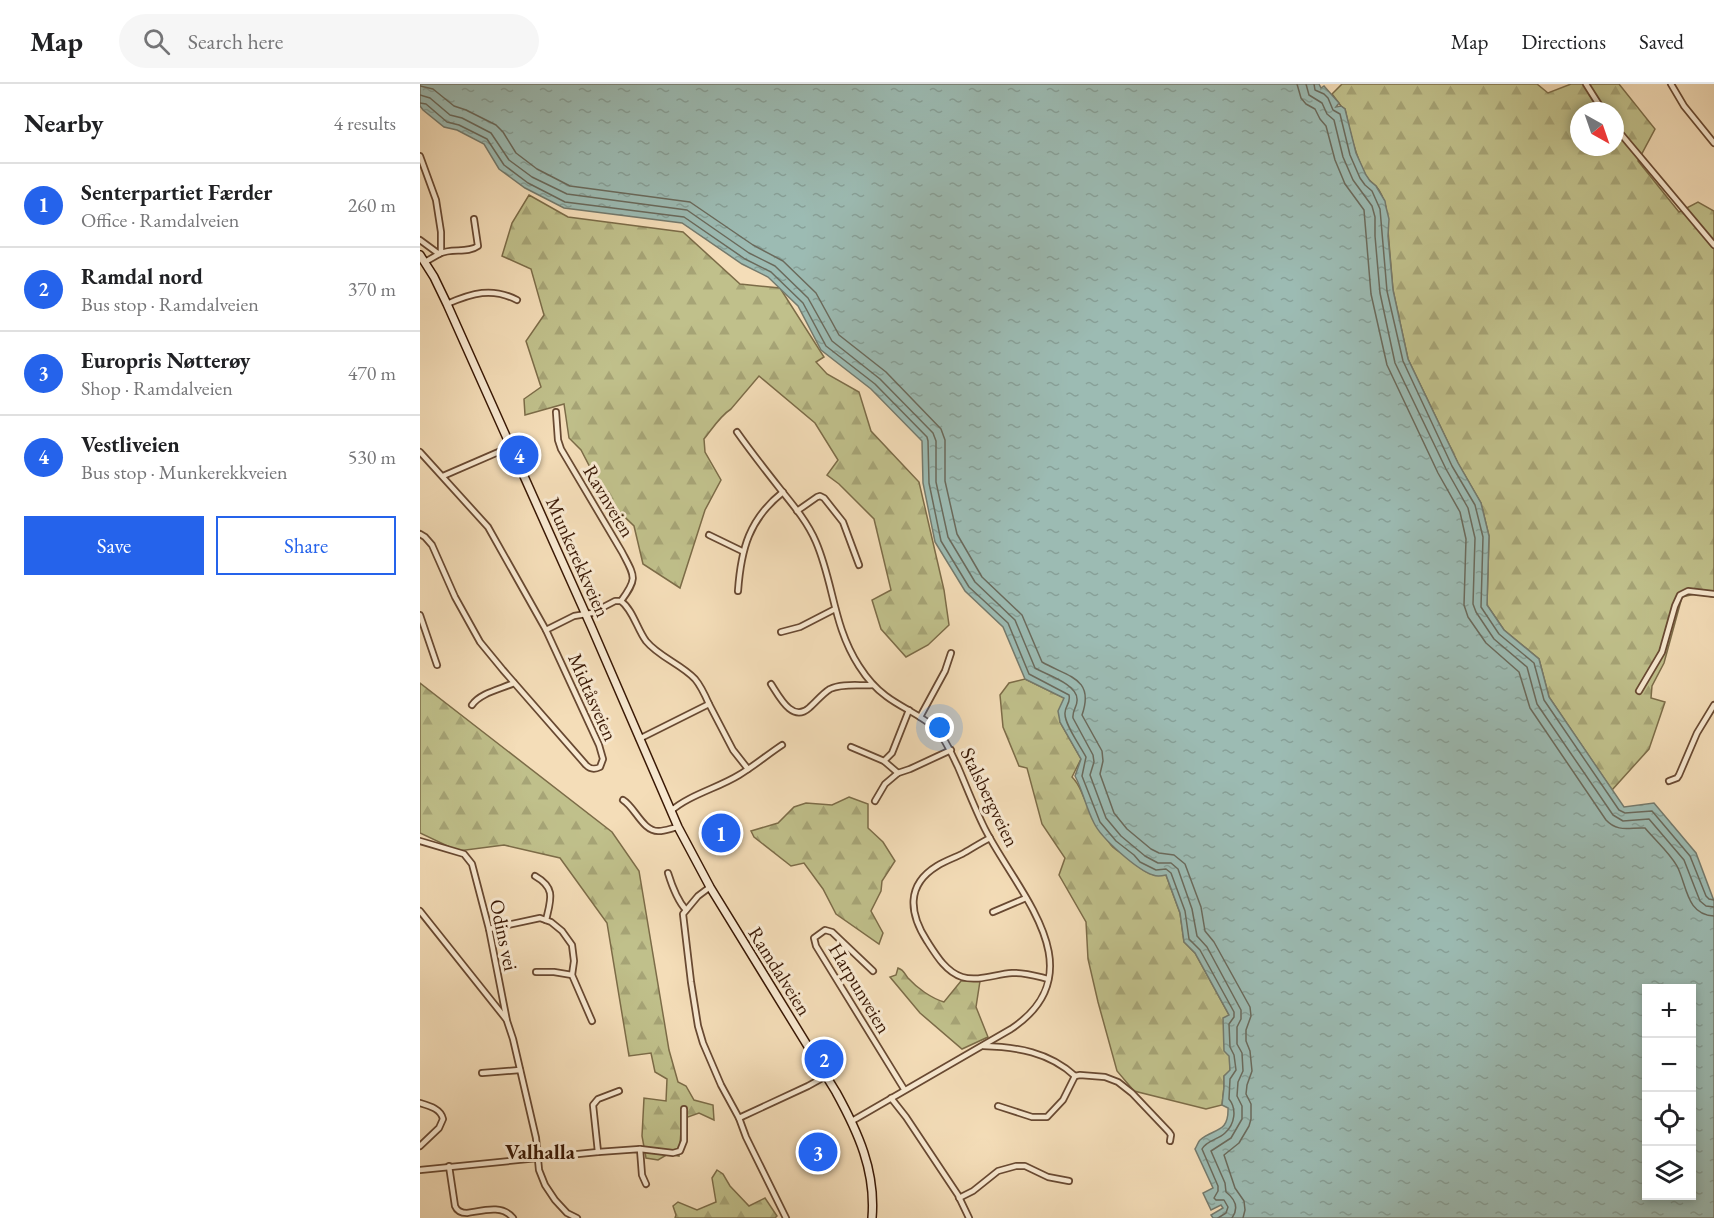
<!DOCTYPE html>
<meta charset="utf-8">
<style>
:root{--surface:#fff;--page:#f6f6f6;--text:#202124;--muted:#757577;--line:#e0e0e0;--accent:#2563eb}
body{margin:0;font-family:"EB Garamond",serif;background:var(--page);color:var(--text)}
.controls{position:absolute;right:18px;bottom:18px;display:grid;overflow:hidden;border-radius:0px;box-shadow:0 3px 9px #0003}
.controls button{width:54px;height:54px;display:grid;place-items:center;padding:0;border:0;border-bottom:2px solid var(--line);background:var(--surface);color:var(--text);font:30px sans-serif}
.compass{position:absolute;left:1150px;top:18px;width:54px;height:54px;border-radius:50%;background:var(--surface);box-shadow:0 3px 9px #0003;rotate:140deg}
.you{position:absolute;left:520px;top:644px;width:21px;height:21px;margin:-15px;border:4px solid #fff;border-radius:50%;background:#1a73e8;box-shadow:0 0 0 9px #1a73e833}
.badge{display:grid;place-items:center;width:39px;height:39px;border-radius:50%;background:var(--accent);color:#fff;font-size:20px;font-weight:700}
.pin{position:absolute;translate:-50% -50%;border:3px solid #fff;box-shadow:0 2px 6px #0006}
.list{margin:0;padding:0;list-style:none}
h2{display:flex;justify-content:space-between;align-items:center;height:78px;margin:0;padding:0 24px;font-size:26px}
h2 small{font-size:20px;font-weight:400;color:var(--muted)}
.list li{display:grid;grid-template-columns:39px 1fr auto;gap:18px;align-items:center;box-sizing:border-box;height:84px;padding:0 24px;border-top:2px solid var(--line)}
.list b{display:block;font-size:22px;white-space:nowrap}
.list p{margin:0;font-size:20px;white-space:nowrap;color:var(--muted)}
.list em{font-size:20px;font-style:normal;color:var(--muted)}
.actions{display:flex;gap:12px;padding:18px 24px}
.actions a{flex:1;padding:14px 0;border:2px solid var(--accent);border-radius:0px;text-align:center;font-size:21px;color:var(--accent)}
.actions .main{background:var(--accent);color:#fff}
.icon{flex:none;width:33px;height:33px;fill:none;stroke:currentColor;stroke-width:2;stroke-linecap:round;stroke-linejoin:round}
.map{position:relative;flex:none;width:1294px;height:1134px;overflow:hidden}
header{display:flex;align-items:center;gap:36px;box-sizing:border-box;height:84px;padding:0 30px;background:var(--surface);border-bottom:2px solid var(--line)}
header strong{font-size:28px}
nav{display:flex;gap:33px;margin-inline-start:auto;font-size:21px}
.search{width:420px;height:54px;background:var(--page);display:flex;align-items:center;gap:15px;box-sizing:border-box;padding:0 21px;border-radius:33px;color:var(--muted);font-size:22px}
main{display:flex}
aside{flex:1;background:var(--surface)}
.map>svg:first-child{display:block}
.forest{fill:url(#forest-firs);stroke:#7c6c48;stroke-width:1.5;fill-rule:evenodd}
.water{fill:url(#water-ripples);stroke:#747a6d;stroke-width:1.5;fill-rule:evenodd}
.lines{fill:none;stroke-linecap:round;stroke-linejoin:round}
.shore{stroke:#6a6a5c;stroke-width:1.5}
.minor-casing{stroke:#684932;stroke-width:8}
.secondary-casing{stroke:#391805;stroke-width:10}
.minor{stroke:#f8e9d1;stroke-width:4.5}
.secondary{stroke:#f8e9d1;stroke-width:7}
.labels{text-anchor:middle;dominant-baseline:central;stroke-width:6;stroke-linejoin:round;paint-order:stroke}
.street-label{font-size:20px;fill:#391805;stroke:#f8e9d1}
.neighbourhood-label{font-size:21px;font-weight:bold;fill:#391805;stroke:#f8e9d1}
</style>
<header>
<strong>Map</strong>
<div class="search"><svg class="icon" aria-label="search" viewBox="0 0 24 24"><circle cx="10" cy="10" r="6"/><path d="M15 15l6 6"/></svg>Search here</div>
<nav><a>Map</a><a>Directions</a><a>Saved</a></nav>
</header>
<main>
<aside>
<h2>Nearby<small>4 results</small></h2>
<ul class="list">
<li><span class="badge">1</span><div><b>Senterpartiet Færder</b><p>Office · Ramdalveien</p></div><em>260 m</em></li>
<li><span class="badge">2</span><div><b>Ramdal nord</b><p>Bus stop · Ramdalveien</p></div><em>370 m</em></li>
<li><span class="badge">3</span><div><b>Europris Nøtterøy</b><p>Shop · Ramdalveien</p></div><em>470 m</em></li>
<li><span class="badge">4</span><div><b>Vestliveien</b><p>Bus stop · Munkerekkveien</p></div><em>530 m</em></li>
</ul>
<div class="actions"><a class="main">Save</a><a>Share</a></div>
</aside>
<div class="map">
<svg width="1294" height="1134" viewBox="0 0 1294 1134">
<defs>
<pattern id="forest-firs" width="22" height="20" patternUnits="userSpaceOnUse" patternTransform="scale(1.5)"><rect width="22" height="20" fill="#c0c08b"/><path d="M5 1l3.5 6h-7zM16 11l3.5 6h-7z" fill="#a6a476"/></pattern>
<pattern id="water-ripples" width="26" height="14" patternUnits="userSpaceOnUse" patternTransform="scale(1.5)"><rect width="26" height="14" fill="#9cbbb3"/><path d="M2 4q2-2 4 0t4 0M15 11q2-2 4 0t4 0" fill="none" stroke="#87a098"/></pattern>
</defs>
<rect width="100%" height="100%" fill="#f4ddb8"/>
<filter id="stains"><feTurbulence type="fractalNoise" baseFrequency=".00333" numOctaves="4"/><feColorMatrix values="0 0 0 0 .2 0 0 0 0 .09 0 0 0 0 .02 0 0 0 .5 -.17"/></filter>
<radialGradient id="worn" r=".72"><stop offset=".6" stop-color="#630" stop-opacity="0"/><stop offset="1" stop-color="#630" stop-opacity=".3"/></radialGradient>
<g class="forest">
<path d="M922,0H1117L1128,9L1151,0H1199L1235,45L1218,77L1259,128L1278,118L1294,127V512L1293,513L1275,510L1262,513L1244,579L1232,602L1231,614L1245,618L1229,665L1192,706L1129,613L1119,575L1084,546L1067,521L1069,452L1061,419L1038,379L988,275L973,206L966,123C964,116 961,108 956,102C952,98 949,97 946,92C935,71 930,48 925,25L921,22L912,10ZM1159,27H1195V63H1159Z"/>
<path d="M109,111L148,133L263,148L320,200L360,204L404,273L396,278L407,290L439,308L451,347L499,398L524,506L529,541L508,561L486,573L461,545L452,516L471,506L454,435L419,400L407,391L418,376L395,339L339,292L311,325C300,332 292,345 284,355L285,368L301,396L285,426L260,504L223,480L214,442L187,416L161,366L149,354L144,320L105,331L104,315L121,303L106,257L124,231L111,185L82,172L92,139Z"/>
<path d="M605,595L644,614L640,638L661,675L652,693C660,701 660,706 665,716C671,729 683,751 691,761C696,767 704,770 710,775C722,786 729,793 746,791L760,829L764,858L775,869L809,931L810,987L804,992V1003L802,1021L786,1025L714,1007L697,987L678,918L668,875L666,838L639,791L645,774L622,740L607,684L599,682L583,643L580,611L589,599Z"/>
<polygon points="0,599 192,748 219,787 249,966 258,998 266,1002 274,1016 293,1021 294,1036 279,1029 262,1035 259,1072 248,1070 238,1076 226,1074 222,1052 224,1014 246,1017 247,995 235,988 231,969 209,972 187,839 140,774 84,761 38,767 0,749"/>
<polygon points="429,713 448,720 448,744 463,758 475,777 462,797 461,807 451,827 463,849 459,860 416,830 403,805 384,779 371,782 334,753 331,747 358,739 374,723 386,719 412,721"/>
<path d="M478,884C484,886 484,889 488,894C497,904 511,914 524,918L541,897H560L556,923L568,953L542,965L500,929L470,893L476,891Z"/>
<polygon points="297,1086 303,1090 310,1102 329,1122 345,1114 357,1132 355,1134 255,1134 256,1131 253,1122 258,1118 277,1126 296,1118 292,1094"/>
</g>
<path class="water" d="M0,0H899L901,4L904,2L919,19L916,23L921,22L925,25L936,69L946,91L950,97L956,102L965,117L966,123L969,135L968,152L973,206L988,275L1038,379L1061,419L1069,452L1067,521L1084,546L1119,575L1129,613L1204,723L1234,719L1276,769L1294,817V1134H793L791,1131L803,1124L801,1121L791,1126L783,1109L793,1104L775,1065C777,1062 778,1058 780,1056C793,1044 809,1050 808,1024L802,1021L804,1003V992L810,986L809,972L804,967L803,934L809,931L775,869L764,858L760,829L746,791C742,792 737,793 733,791C717,786 681,754 674,739C666,724 663,707 655,692L661,675L640,638L638,627L644,614L605,595L583,543L545,507L515,458L503,399L502,357L451,305L401,266L378,222L348,193L322,180L262,139L144,124L105,104L79,85L64,60L37,46L24,43L3,26L0,22ZM1226,904H1272V1112H1226Z"/>
<g class="lines">
<g class="shore">
<path d="M877,0L881,14L886,20L895,25L900,35L906,42L915,76L925,100L944,126L951,210L967,281L1018,389L1040,428L1046,455L1044,521L1048,533L1066,559L1099,588L1110,624L1186,736C1198,749 1210,743 1225,744C1235,756 1249,768 1257,782C1267,801 1266,831 1294,832"/>
<polyline points="886,0 889,11 902,19 907,30 914,36 923,73 933,96 952,122 955,133 955,152 960,209 975,279 1026,385 1048,424 1055,454 1053,520 1056,528 1074,555 1107,583 1117,620 1193,731 1203,737 1229,735 1264,776 1280,817 1286,822 1294,823"/>
<polyline points="894,0 895,6 904,10 908,14 913,26 920,30 930,71 940,94 945,101 952,107 960,125 967,207 983,277 1032,382 1055,421 1063,453 1061,523 1079,550 1114,579 1124,616 1199,726 1205,729 1232,727 1270,772 1286,812 1289,815 1294,816"/>
<path d="M0,2L13,5L34,22L46,26L76,41L83,48L96,69L117,85L150,102L270,118L333,161L363,177L396,209L419,251L466,288L521,345L525,356V397L537,450L562,493L602,531L622,578C648,593 675,594 662,631L682,667L683,677L680,690L694,729L707,745L731,765L739,769L754,771L765,780L781,823L785,847L794,858L830,923L831,932L826,946V957L830,967L832,987L827,1001L826,1010L831,1020V1035L829,1042L819,1059L804,1071L815,1104L824,1117L825,1126L823,1134"/>
<path d="M0,11L10,14L30,31L42,34L71,49L89,76L112,93L147,110L267,126L329,169L355,182L388,214L412,257L460,295L513,349L516,357V398L528,453L555,498L595,536L615,584C627,591 657,600 657,615C658,622 652,626 653,634L673,671L674,678L670,691L686,734L701,752L725,772L738,779H751L758,785L772,825L777,852L787,863L821,926V935L817,943V960L822,969L823,987L818,998L817,1012L822,1022V1035L811,1054L791,1067L805,1099L806,1108C815,1115 819,1124 812,1134"/>
<path d="M0,19L6,20L27,38L39,41L67,55L84,81L108,99L145,118L264,133L325,175L351,188L383,219L406,262L455,300L507,353L508,357L509,399L521,457L549,503L588,539L609,590L649,611C651,619 645,622 645,629C644,640 661,663 666,673L662,692L680,738L696,757L714,771L720,778L736,786L746,785L751,789L765,827L769,855L780,866L814,928V933L809,940L810,963L814,971L816,986L810,995L809,1015C817,1025 815,1040 805,1049C798,1056 787,1056 782,1065L798,1102V1107L794,1114L796,1116H804L808,1123L806,1129L798,1134"/>
</g>
<defs>
<g id="minor">
<polyline points="1166,0 1183,27"/>
<polyline points="1251,0 1264,22 1294,59"/>
<polyline points="1195,43 1294,161"/>
<polyline points="0,72 16,116 21,148 21,167 19,170 5,178"/>
<path d="M0,156L19,170C31,163 47,170 58,162L54,135"/>
<path d="M27,220C52,209 72,203 97,216"/>
<path d="M317,348C331,368 346,387 361,406C374,422 388,439 396,458C414,500 413,542 439,582C446,593 455,604 466,612C483,625 504,632 518,647C527,658 532,671 538,683C547,704 555,725 565,745C597,808 678,887 591,945L432,1037"/>
<polyline points="0,368 68,443 126,546"/>
<polyline points="23,392 90,363"/>
<polyline points="377,427 397,413 400,412 404,414 423,438 439,481"/>
<path d="M0,450L5,453L12,461L35,513L60,558L83,586L166,681C170,685 174,686 180,683L183,675L179,661L126,546L154,532L172,529L195,517H201C218,494 215,493 202,468L141,365L138,356L136,328"/>
<polyline points="289,451 322,467"/>
<path d="M318,507C321,465 329,435 363,408"/>
<path d="M201,517C213,526 217,545 226,557C239,573 261,580 275,595C281,602 285,611 289,620L219,655"/>
<polyline points="0,531 17,581"/>
<polyline points="361,548 380,543 415,525"/>
<path d="M351,600C359,612 372,639 389,624C396,618 402,610 410,605C422,599 440,602 453,601"/>
<polyline points="1219,607 1242,568 1255,522 1260,511 1268,507 1294,510"/>
<polyline points="289,620 313,666 328,685"/>
<path d="M52,621C60,609 81,605 94,599"/>
<polyline points="500,633 525,587 531,569"/>
<polyline points="431,663 464,677 478,689"/>
<polyline points="464,677 472,669 489,626"/>
<polyline points="1249,697 1257,694 1259,691 1277,649 1294,621"/>
<path d="M203,716C215,723 223,748 239,747C245,747 252,744 258,743"/>
<polyline points="455,717 465,700 478,689 490,685 531,666"/>
<path d="M251,727C269,711 298,704 319,691C334,682 347,671 362,661"/>
<path d="M570,754C560,759 551,765 542,770C534,774 525,777 517,782C486,801 489,829 507,857C516,871 526,888 542,893C558,898 576,890 592,889C604,888 616,892 628,895"/>
<polyline points="0,757 44,770 52,780 69,845 87,937 93,955 116,1054 119,1086 125,1101 135,1116 147,1129 157,1134"/>
<path d="M248,789C252,802 257,816 266,826"/>
<path d="M115,792C136,804 131,815 126,836"/>
<polyline points="290,803 278,812 263,830 271,898 278,942 283,959 301,1001 319,1034 326,1053 366,1134"/>
<polyline points="0,827 86,935"/>
<polyline points="573,828 606,814"/>
<polyline points="69,845 120,834 131,838 142,847 152,861 154,877 152,891 172,937"/>
<polyline points="453,887 412,848 405,846 394,854 396,862 484,1005"/>
<polyline points="116,888 134,888 152,891"/>
<path d="M563,962C597,963 629,968 655,992L643,1016L627,1033H612L578,1022"/>
<polyline points="62,989 100,986"/>
<polyline points="655,992 660,991 685,993 698,998 712,1009 749,1048 751,1051 750,1057"/>
<polyline points="471,1014 486,1033 538,1111 549,1134"/>
<path d="M0,1019C10,1022 21,1025 23,1035L19,1044L0,1062"/>
<polyline points="319,1034 388,1002 406,992"/>
<polyline points="220,1065 253,1069 260,1067 264,1057 264,1025"/>
<polyline points="178,1068 173,1021 178,1015 199,1007"/>
<path d="M29,1082L35,1122C37,1127 41,1129 47,1129C62,1127 82,1120 93,1134"/>
<polyline points="0,1086 178,1068 220,1065 222,1091 226,1100"/>
<polyline points="539,1114 553,1107 578,1087 596,1082 605,1082 628,1093 649,1097"/>
</g>
<path id="secondary" d="M0,171L14,193L27,220L171,542L258,743L290,803L416,1008C438,1048 456,1087 452,1134"/>
</defs>
<use href="#minor" class="minor-casing"/>
<use href="#secondary" class="secondary-casing"/>
<use href="#minor" class="minor"/>
<use href="#secondary" class="secondary"/>
</g>
<g class="labels">
<g class="street-label">
<text transform="translate(189 417) rotate(59)">Ravnveien</text>
<text transform="translate(158 473) rotate(66)">Munkerekkveien</text>
<text transform="translate(173 613) rotate(66)">Midtåsveien</text>
<text transform="translate(570 713) rotate(64)">Stalsbergveien</text>
<text transform="translate(84 851) rotate(78)">Odins vei</text>
<text transform="translate(360 887) rotate(58)">Ramdalveien</text>
<text transform="translate(440 904) rotate(59)">Harpunveien</text>
</g>
<g class="neighbourhood-label">
<text x="120" y="1067">Valhalla</text>
</g>
</g>
<rect width="100%" height="100%" filter="url(#stains)"/>
<rect width="100%" height="100%" fill="url(#worn)"/>
</svg>
<div class="controls">
<button>+</button>
<button>−</button>
<button><svg class="icon" aria-label="locate" viewBox="0 0 24 24"><circle cx="12" cy="12" r="6"/><path d="M12 2v4M12 18v4M2 12h4M18 12h4"/></svg></button>
<button><svg class="icon" aria-label="layers" viewBox="0 0 24 24"><path d="M12 4l9 5-9 5-9-5zM3 14l9 5 9-5"/></svg></button>
</div>
<svg class="compass" viewBox="-18 -18 36 36"><path d="M0-13l5 13h-10z" fill="#e53935"/><path d="M0 13l5-13h-10z" fill="#757577"/></svg>
<div class="you"></div>
<div class="pin badge" style="left:301px;top:749px">1</div>
<div class="pin badge" style="left:404px;top:975px">2</div>
<div class="pin badge" style="left:398px;top:1068px">3</div>
<div class="pin badge" style="left:99px;top:371px">4</div>
</div>
</main>
